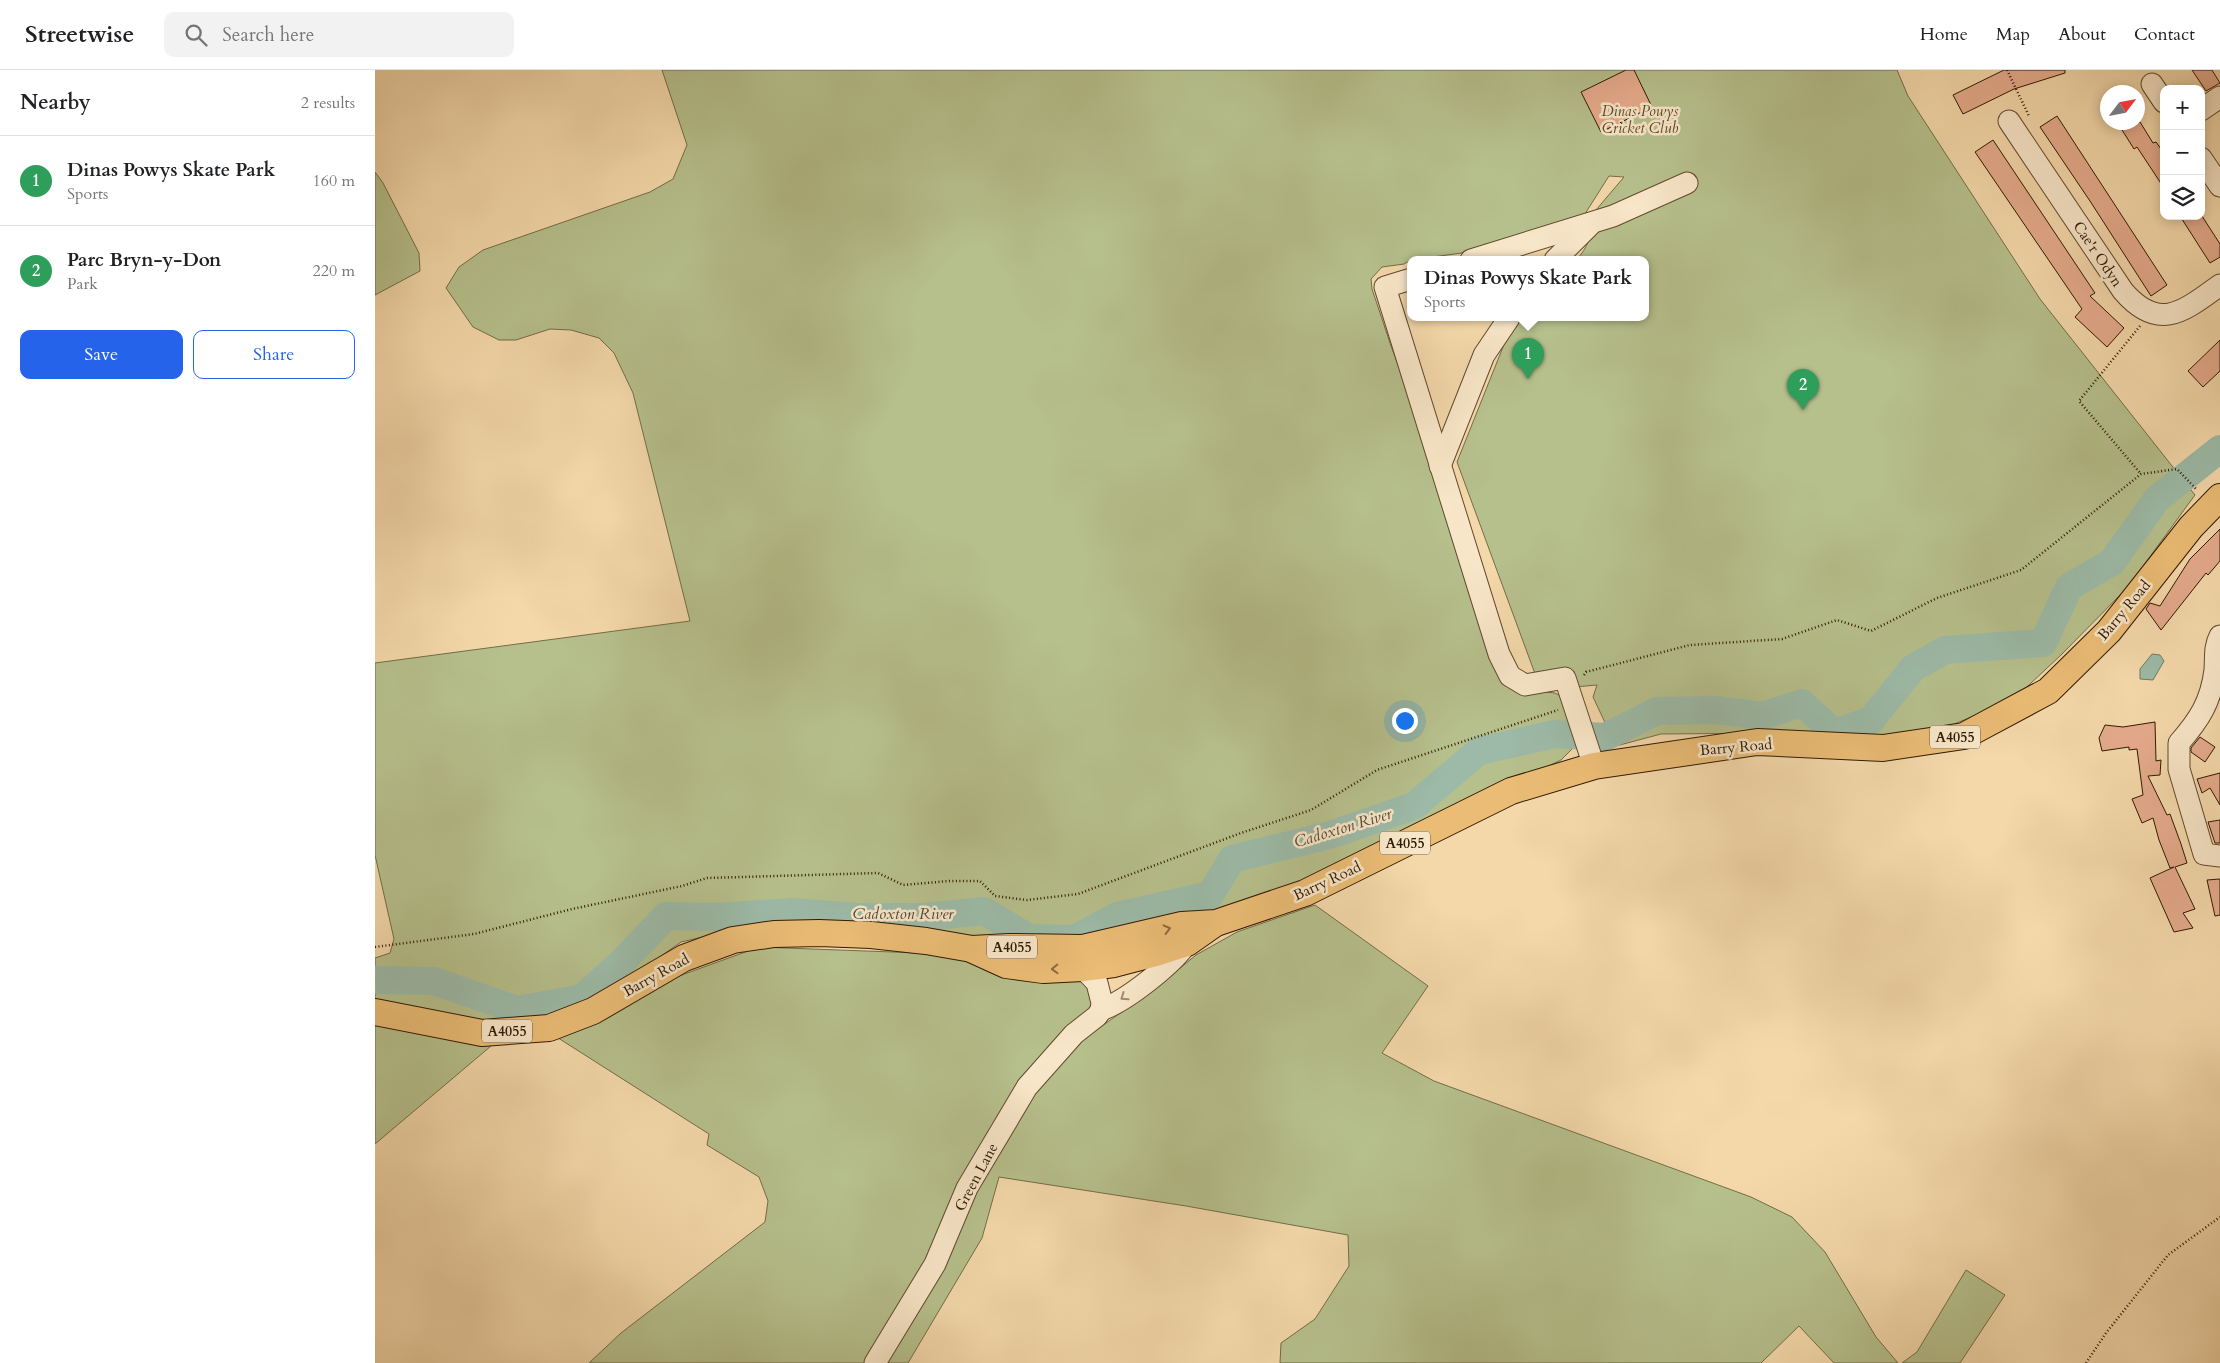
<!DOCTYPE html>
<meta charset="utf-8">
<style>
:root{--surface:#fff;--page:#f2f2f2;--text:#202124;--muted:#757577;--line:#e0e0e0;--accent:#2563eb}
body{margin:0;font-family:Cardo,serif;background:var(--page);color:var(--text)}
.controls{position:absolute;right:15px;top:15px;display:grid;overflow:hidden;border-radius:10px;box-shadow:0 2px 12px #0003}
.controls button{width:45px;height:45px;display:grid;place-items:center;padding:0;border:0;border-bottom:1px solid var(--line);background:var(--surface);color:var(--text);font:25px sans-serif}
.compass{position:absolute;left:1725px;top:15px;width:45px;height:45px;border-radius:50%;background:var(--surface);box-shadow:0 2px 12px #0003;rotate:58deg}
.you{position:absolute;left:1029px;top:650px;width:18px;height:18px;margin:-12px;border:4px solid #fff;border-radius:50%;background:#1a73e8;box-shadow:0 0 0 8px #1a73e833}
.badge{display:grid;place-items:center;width:32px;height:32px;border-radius:50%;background:var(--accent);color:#fff;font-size:16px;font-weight:700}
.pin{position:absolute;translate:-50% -41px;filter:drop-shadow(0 1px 2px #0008)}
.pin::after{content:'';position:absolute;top:26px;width:18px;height:15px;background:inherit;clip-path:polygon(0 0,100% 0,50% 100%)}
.popup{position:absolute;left:1032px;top:186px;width:242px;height:65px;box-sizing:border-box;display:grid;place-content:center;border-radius:10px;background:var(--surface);filter:drop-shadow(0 1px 4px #0005);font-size:16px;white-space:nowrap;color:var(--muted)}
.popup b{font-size:19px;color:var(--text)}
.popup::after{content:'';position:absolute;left:50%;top:100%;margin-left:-10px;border:10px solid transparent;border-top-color:var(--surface)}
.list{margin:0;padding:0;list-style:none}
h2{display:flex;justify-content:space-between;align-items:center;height:65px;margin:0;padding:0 20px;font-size:21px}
h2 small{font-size:16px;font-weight:400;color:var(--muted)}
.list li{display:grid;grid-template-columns:32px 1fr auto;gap:15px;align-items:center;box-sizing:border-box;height:90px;padding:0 20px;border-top:1px solid var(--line)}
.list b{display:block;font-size:19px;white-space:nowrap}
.list p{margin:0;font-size:16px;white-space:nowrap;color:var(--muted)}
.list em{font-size:16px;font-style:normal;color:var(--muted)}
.actions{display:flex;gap:10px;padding:15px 20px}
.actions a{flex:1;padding:11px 0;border:1px solid var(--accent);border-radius:10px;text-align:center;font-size:18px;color:var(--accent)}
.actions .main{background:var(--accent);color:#fff}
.icon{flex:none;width:28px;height:28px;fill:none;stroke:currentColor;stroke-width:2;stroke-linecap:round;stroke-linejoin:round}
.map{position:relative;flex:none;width:1845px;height:1293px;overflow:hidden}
header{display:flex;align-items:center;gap:30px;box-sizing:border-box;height:70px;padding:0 25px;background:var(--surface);border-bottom:1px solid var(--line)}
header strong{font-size:24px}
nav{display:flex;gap:28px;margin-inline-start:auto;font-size:18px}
.search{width:350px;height:45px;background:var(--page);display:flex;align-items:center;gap:12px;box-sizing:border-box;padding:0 18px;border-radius:10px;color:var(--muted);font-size:19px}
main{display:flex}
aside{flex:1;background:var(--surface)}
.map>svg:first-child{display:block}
.green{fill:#b6c08c;stroke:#746c48}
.water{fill:#9cbaa7;stroke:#717a66}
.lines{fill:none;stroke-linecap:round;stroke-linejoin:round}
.river{stroke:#9cbaa7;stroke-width:28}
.building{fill:#e5ab8c;stroke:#311904}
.minor-casing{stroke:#62492e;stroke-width:23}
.major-casing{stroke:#311904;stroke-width:28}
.path{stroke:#311904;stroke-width:2.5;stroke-dasharray:1 2.5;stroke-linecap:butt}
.minor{stroke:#f8e6c8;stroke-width:21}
.major{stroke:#eabc75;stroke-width:26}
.oneway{stroke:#8e6a3c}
.oneway2{stroke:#9e8a70}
.labels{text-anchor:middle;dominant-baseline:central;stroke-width:5;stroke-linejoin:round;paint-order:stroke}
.shield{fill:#f8e6c8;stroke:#6d563f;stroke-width:1}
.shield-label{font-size:14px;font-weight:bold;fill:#311904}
.park-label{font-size:15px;font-style:italic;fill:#594b2d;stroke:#f8e6c8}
.street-label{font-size:15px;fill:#311904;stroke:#f8e6c8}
.water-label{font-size:16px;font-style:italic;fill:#514935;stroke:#f8e6c8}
</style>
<header>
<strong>Streetwise</strong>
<div class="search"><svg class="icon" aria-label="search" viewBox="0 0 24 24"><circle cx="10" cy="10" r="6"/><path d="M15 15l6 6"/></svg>Search here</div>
<nav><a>Home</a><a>Map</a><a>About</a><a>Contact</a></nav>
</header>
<main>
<aside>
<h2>Nearby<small>2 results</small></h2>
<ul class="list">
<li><span class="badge" style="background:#2e9e5b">1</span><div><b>Dinas Powys Skate Park</b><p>Sports</p></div><em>160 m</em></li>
<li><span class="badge" style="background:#2e9e5b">2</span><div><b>Parc Bryn-y-Don</b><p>Park</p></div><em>220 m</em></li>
</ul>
<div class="actions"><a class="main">Save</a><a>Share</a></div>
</aside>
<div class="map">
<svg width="1845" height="1293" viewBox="0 0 1845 1293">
<rect width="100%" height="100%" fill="#f4d8aa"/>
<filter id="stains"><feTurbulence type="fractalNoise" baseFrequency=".004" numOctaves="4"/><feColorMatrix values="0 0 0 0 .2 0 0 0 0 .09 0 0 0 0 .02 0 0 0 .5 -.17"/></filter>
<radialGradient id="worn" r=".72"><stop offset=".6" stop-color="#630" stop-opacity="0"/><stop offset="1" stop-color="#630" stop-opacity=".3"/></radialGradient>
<g class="green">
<path d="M287,0H1522L1533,26L1665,229L1820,425L1752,518L1687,584L1639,629L1541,670L1417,663L1286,664L1241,676L1218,627L1222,615L1166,620L1082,392L1136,257L1145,248H1270V190H1201C1213,178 1218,163 1215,147L1249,107L1234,106L1208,147L1094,182L1036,190L1029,194L1007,197L996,209L997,219L1016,276L1072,425L1120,585L1162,621L1180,623L1189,628L1203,659L1200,676L1186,690L924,816L840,842L682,875L332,866L306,872L262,903L212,933L170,947L108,951L0,937V888L15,883L19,869L0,785V593L315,551L258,323L239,283L224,268L196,260L175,259L141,270H124L98,257L71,218L84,197L108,180L275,122L298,109L312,75Z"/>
<polygon points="0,102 8,113 44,183 45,201 0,225"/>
<polygon points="940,835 1053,916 1007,983 1059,1011 1376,1127 1417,1147 1450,1182 1501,1267 1523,1293 1459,1293 1424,1256 1386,1293 905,1293 906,1273 940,1249 974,1196 973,1165 811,1136 624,1107 607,1168 533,1293 214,1293 246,1263 390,1152 393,1131 384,1107 332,1075 334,1064 180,966 293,910 384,877 571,884 704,908 716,917 720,933 710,949 721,960 776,922 821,885 862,862"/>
<polygon points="0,953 116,976 0,1074"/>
<polygon points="1591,1200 1630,1225 1585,1293 1527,1293 1542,1282"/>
</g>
<polygon class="water" points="1777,584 1785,585 1789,591 1778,610 1765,609 1765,599"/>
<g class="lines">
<polyline class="river" points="0,910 59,911 142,940 207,928 250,889 291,846 340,847 416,842 483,847 548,847 609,841 654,868 699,869 743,846 835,825 857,789 955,765 1039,736 1104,681 1180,664 1230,667 1282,641 1342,640 1387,646 1427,633 1460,663 1496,650 1538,598 1570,580 1668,573 1694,517 1737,492 1782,429 1845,379"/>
</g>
<g class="building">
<polygon points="1251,0 1259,0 1277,37 1226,62 1206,22"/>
<polygon points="1629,0 1690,0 1690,3 1639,19 1588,44 1578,25"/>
<polygon points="1817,0 1837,0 1845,13 1831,21"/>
<polygon points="1682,46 1792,215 1776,226 1715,131 1665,57"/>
<polygon points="1742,52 1765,52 1778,73 1781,72 1789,83 1789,118 1762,77 1759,79"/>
<polygon points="1618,70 1720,223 1715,226 1749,258 1732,277 1700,247 1707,239 1600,82"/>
<polygon points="1805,146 1827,146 1845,174 1845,187 1835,193"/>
<polygon points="1845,270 1845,301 1828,317 1813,301"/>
<polygon points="1845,459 1845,491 1833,505 1831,503 1786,560 1771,539 1775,533 1785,536 1815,489"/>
<polygon points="1780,652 1781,691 1786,690 1785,705 1773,706 1792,745 1795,744 1806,774 1812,793 1800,797 1820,839 1808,843 1818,858 1799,862 1775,808 1799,797 1795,798 1784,770 1778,748 1767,753 1757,729 1768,725 1762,679 1754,680 1754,677 1727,681 1724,668 1730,655 1748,657"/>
<polygon points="1825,667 1840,677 1830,692 1816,682 1816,678"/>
<polygon points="1845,703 1845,735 1835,718 1827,723 1822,709"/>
<polygon points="1845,750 1845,773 1840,773 1833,752"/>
<polygon points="1845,809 1845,845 1840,846 1832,810"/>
</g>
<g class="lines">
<defs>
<g id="minor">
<polyline points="1777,14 1789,32"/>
<polyline points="1826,40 1845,27"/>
<path d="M1634,51L1748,221C1784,263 1809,241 1845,215"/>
<polyline points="1826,88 1845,116"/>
<polyline points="1096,190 1238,146 1312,113"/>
<polyline points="1180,190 1215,155"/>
<polyline points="1036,209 1010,217 1124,584 1135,606 1150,615 1190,608 1219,696"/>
<polyline points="1065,396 1109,285 1134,248"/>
<path d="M1845,566C1839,577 1841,588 1840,600C1836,632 1824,650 1804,673V699L1829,784L1845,786"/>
<path d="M726,940C751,931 797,895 812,873"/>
<polyline points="500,1293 560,1194 592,1118 652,1017 699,964 722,946 726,940 727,933 722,913 708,898"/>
</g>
<g id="major">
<polyline points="598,880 631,895 668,900 708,898 739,894 781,883 812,873 839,854"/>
<polyline points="0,942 107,963 174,958 218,941 309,888 358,870 399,864 444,863 496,865 551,871 597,879 634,877 708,878 807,855 841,853 930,823 1136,721 1219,696 1382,672 1508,678 1589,666 1673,621 1734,561 1816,457 1845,427"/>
</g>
</defs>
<use href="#minor" class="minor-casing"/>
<use href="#major" class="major-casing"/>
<g class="path">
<polyline points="1632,0 1654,46"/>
<polyline points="1765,256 1704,331 1766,404"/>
<polyline points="1209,605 1211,602 1315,575 1407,569 1462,550 1496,561 1562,528 1646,500 1766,404 1802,399 1822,420"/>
<polyline points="0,877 99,864 197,839 307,816 332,808 503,803 528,815 574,811 605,811 620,826 652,830 703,824 866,763 936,740 1002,700 1183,640"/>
<polyline points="1711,1293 1731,1263 1793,1185 1845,1147"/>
</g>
<use href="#minor" class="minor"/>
<use href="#major" class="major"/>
</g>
<defs><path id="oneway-chevron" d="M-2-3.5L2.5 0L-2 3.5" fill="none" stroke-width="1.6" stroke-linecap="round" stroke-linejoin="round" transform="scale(1.25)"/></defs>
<g class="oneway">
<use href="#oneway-chevron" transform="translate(792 859) rotate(-14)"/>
<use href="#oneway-chevron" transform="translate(680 899) rotate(178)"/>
</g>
<use class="oneway2" href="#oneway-chevron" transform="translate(749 927) rotate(145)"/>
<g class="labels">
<g class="shield">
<rect x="1555" y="655.5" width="50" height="23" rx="4"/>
<rect x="1005" y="761.5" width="50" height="23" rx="4"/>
<rect x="612" y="865.5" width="50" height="23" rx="4"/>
<rect x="107" y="949.5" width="50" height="23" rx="4"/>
</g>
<g class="shield-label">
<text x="1580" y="667">A4055</text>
<text x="1030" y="773">A4055</text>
<text x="637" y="877">A4055</text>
<text x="132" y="961">A4055</text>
</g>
<g class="park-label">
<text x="1265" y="41">Dinas Powys<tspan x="1265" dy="17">Cricket Club</tspan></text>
</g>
<g class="street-label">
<text transform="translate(1723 184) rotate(56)">Cae'r Odyn</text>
<text transform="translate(1749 540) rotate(-50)">Barry Road</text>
<text transform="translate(1361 677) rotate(-5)">Barry Road</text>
<text transform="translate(952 811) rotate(-25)">Barry Road</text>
<text transform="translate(281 905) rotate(-29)">Barry Road</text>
<text transform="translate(601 1107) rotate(-62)">Green Lane</text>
</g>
<g class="water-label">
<text transform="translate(968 758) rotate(-17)">Cadoxton River</text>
<text x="528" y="844">Cadoxton River</text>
</g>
</g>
<rect width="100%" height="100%" filter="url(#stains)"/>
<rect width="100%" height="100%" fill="url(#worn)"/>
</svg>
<div class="controls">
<button>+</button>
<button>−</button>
<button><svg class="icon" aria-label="layers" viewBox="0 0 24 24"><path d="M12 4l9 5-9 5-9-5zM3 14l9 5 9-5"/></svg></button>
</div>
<svg class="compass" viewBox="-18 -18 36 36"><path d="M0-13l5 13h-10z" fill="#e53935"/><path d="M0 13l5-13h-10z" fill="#757577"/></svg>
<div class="you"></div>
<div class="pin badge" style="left:1153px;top:309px;background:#2e9e5b">1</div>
<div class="popup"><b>Dinas Powys Skate Park</b>Sports</div>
<div class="pin badge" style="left:1428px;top:340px;background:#2e9e5b">2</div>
</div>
</main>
